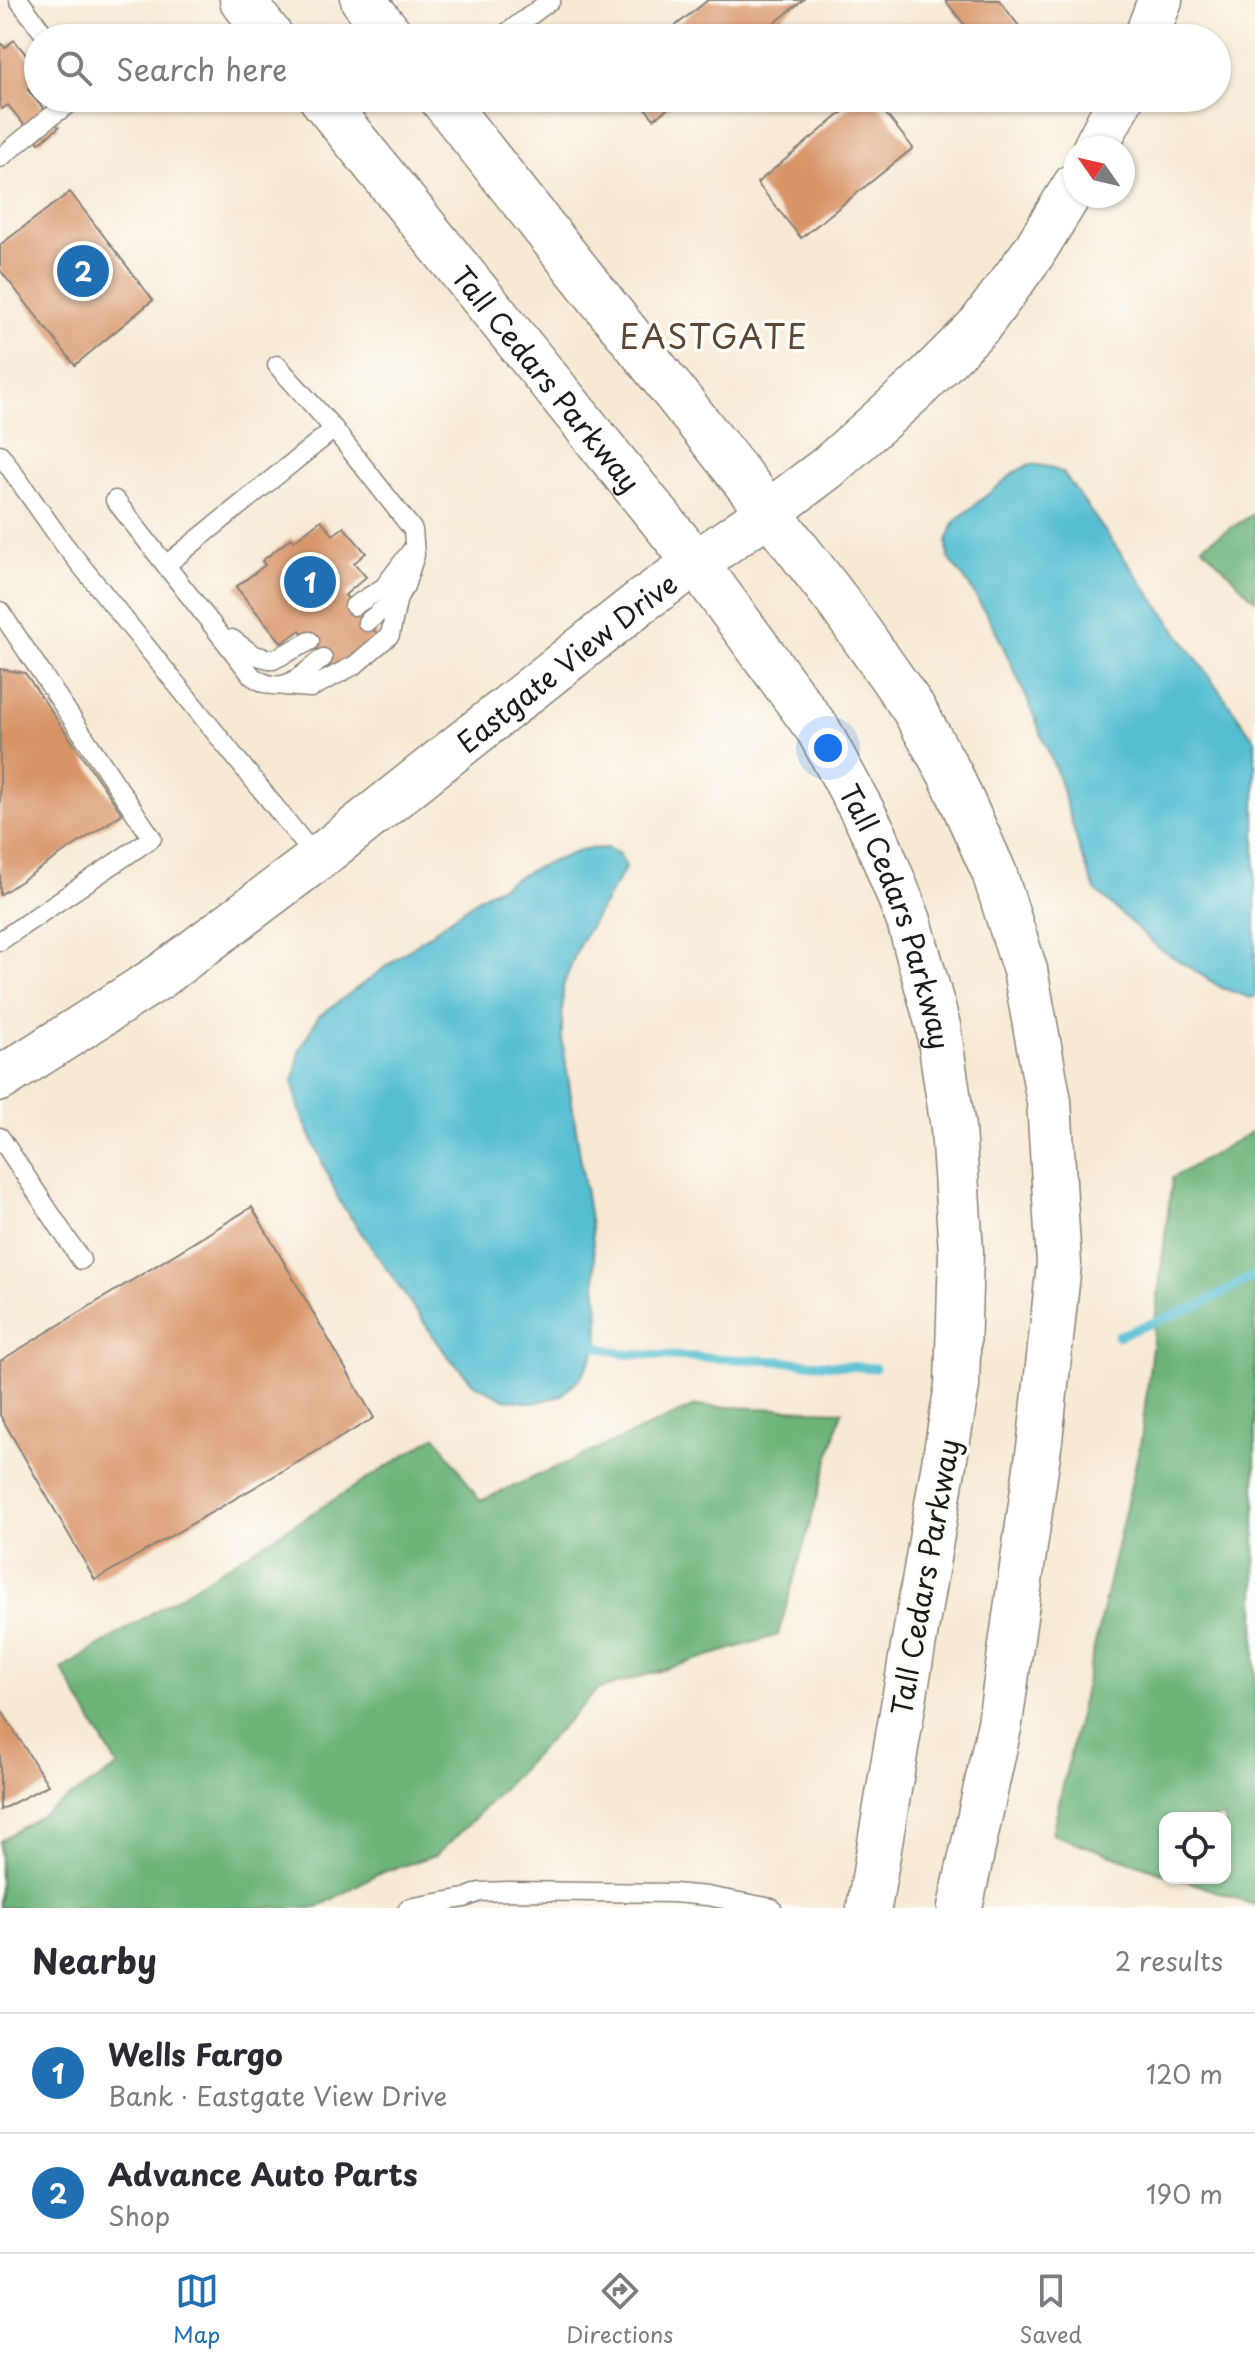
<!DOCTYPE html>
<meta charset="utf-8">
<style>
:root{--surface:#fff;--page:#f2f2f3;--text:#2b2b33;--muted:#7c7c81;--line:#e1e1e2;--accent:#1f6fb2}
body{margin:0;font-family:"Playpen Sans",sans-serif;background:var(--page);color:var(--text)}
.controls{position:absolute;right:24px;bottom:24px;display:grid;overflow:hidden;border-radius:16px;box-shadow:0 2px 6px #0004}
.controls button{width:72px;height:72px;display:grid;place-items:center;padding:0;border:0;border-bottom:2px solid var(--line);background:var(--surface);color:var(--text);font:40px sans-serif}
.compass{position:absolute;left:1063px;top:136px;width:72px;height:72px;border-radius:50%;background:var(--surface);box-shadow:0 2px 6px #0004;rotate:304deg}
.you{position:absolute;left:828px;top:748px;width:28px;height:28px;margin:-20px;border:6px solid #fff;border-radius:50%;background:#1a73e8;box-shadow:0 0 0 12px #1a73e833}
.badge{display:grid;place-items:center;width:52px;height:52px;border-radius:50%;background:var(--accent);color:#fff;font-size:26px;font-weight:700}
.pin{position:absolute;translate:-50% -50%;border:4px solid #fff;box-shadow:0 2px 8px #0006}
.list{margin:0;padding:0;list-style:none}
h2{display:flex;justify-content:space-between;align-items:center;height:104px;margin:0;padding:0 32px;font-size:34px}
h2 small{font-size:26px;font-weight:400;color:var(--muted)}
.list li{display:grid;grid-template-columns:52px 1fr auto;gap:24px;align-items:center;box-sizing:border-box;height:120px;padding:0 32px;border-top:2px solid var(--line)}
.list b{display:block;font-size:30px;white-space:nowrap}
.list p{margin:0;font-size:26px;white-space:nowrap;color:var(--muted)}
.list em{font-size:26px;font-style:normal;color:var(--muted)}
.icon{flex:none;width:44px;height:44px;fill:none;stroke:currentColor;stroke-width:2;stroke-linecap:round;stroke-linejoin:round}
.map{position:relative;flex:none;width:1255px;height:1908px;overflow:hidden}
.search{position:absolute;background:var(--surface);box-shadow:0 2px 6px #0004;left:24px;right:24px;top:24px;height:88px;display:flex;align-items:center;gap:20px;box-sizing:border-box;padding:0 28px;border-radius:44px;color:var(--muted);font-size:30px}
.sheet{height:344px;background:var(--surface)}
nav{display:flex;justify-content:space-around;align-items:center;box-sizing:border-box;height:112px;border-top:2px solid var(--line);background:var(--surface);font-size:22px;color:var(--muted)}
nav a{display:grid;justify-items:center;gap:4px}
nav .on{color:var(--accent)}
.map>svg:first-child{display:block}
.forest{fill:#6cb47a;stroke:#44684b;stroke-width:2}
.water{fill:#54bed1;stroke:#386d76;stroke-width:2}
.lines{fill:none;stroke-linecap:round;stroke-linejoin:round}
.stream{stroke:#54bed1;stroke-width:9}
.building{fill:#d89468}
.lane-casing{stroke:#8a8278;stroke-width:21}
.secondary-casing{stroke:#8a8278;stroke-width:47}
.lane{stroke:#fff;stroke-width:18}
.secondary{stroke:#fff;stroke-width:44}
.labels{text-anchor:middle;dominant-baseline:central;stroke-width:7;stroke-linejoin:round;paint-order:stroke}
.street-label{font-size:28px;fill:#1c1c1c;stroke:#fdfcf7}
.quarter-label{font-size:32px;letter-spacing:2px;fill:#5e4637;stroke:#fdfcf7}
</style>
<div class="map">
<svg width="1255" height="1908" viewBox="0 0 1255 1908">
<rect width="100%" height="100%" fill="#fdfcf7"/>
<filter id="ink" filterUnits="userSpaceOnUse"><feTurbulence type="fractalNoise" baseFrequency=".0125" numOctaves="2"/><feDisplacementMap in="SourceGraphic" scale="16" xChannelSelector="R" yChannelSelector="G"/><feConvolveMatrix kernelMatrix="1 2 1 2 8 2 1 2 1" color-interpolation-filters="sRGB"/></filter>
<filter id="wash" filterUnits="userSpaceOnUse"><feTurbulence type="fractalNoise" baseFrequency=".006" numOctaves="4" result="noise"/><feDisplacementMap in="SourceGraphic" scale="32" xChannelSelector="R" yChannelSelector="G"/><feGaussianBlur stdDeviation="1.8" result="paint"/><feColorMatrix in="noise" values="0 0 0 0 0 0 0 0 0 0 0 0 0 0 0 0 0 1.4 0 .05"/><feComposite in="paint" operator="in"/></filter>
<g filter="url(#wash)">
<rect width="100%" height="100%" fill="#f7e9d4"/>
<g class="forest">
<polygon points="1255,513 1255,600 1202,546"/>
<polygon points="1255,1130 1255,1905 1178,1878 1225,1878 1225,1818 1165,1818 1165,1874 1052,1834 1141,1440 1172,1178"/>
<polygon points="695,1406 842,1411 778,1635 597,1690 466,1827 436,1855 377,1874 317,1908 0,1908 0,1841 118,1767 62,1669 436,1436 480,1501"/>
</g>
<g class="water">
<polygon points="1030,464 1050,467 1063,473 1255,740 1255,996 1251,998 1222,988 1160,949 1095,890 1081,854 1058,776 1028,701 995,629 969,585 948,558 947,541 955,521 1015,472"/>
<polygon points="607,848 619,854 626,867 580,943 563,986 562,1038 592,1233 599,1319 598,1347 582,1376 561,1396 533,1403 505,1399 474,1384 446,1354 340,1202 300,1112 293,1084 300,1049 318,1017 480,897 533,869 584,849"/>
</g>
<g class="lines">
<g class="stream">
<polyline points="1118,1336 1202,1304 1255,1275"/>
<polyline points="598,1347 625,1354 779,1361 875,1368"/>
</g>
</g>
<g id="blocks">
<g class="building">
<polygon points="708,0 803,0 756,38 660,38"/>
<polygon points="945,0 999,0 1019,26 1010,33 1013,36 1011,38 975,38"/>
<polygon points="14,40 38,69 31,78 35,84 28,90 59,127 39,143 8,105 2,109 0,106 0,42 5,48"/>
<polygon points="637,98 681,98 654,119"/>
<polygon points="860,98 873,98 913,148 801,238 757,183"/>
<polygon points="70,192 153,300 75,365 0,270 0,245"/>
<polygon points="321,520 333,535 344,527 366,553 354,563 366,577 345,595 378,635 333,670 300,630 282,643 236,587 265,565 262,561 291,538 294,541"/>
<polygon points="0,669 25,673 122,814 0,895"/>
<polygon points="252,1207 374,1418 95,1580 0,1415 0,1361"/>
<polygon points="0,1708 48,1785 0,1810"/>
</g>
</g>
</g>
<g filter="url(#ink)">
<use href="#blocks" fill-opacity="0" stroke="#8a8278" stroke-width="2"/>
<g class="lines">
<defs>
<g id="lane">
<polyline points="19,0 47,38"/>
<polyline points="500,38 551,0"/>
<polyline points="0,158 50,117 78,98"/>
<polyline points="277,365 334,429"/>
<polyline points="0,454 63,543 317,859"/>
<path d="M115,500L252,676C283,698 298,678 323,658"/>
<polyline points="166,565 334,429 413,530 415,555 405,586 398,597 367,622"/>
<polyline points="354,606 384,587 411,551"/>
<polyline points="0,611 152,838 0,941"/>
<polyline points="232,639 254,655 273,660 310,641"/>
<polyline points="284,686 311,688 355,665 390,635 398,597"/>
<polyline points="0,1137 81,1260"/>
<polyline points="408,1908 465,1898 480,1892 508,1891 673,1893 707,1896 772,1908"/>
</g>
<g id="secondary">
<polyline points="242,0 272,38"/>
<polyline points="363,0 393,38"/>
<polyline points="1146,38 1160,0"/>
<path id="s1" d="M321,98L697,564L819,731L874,833L909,921L938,1026L953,1128L961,1252L957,1386L869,1908"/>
<polyline points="441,98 769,512 840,604 913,708 950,774 994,872 1025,970 1049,1101 1059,1264 1040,1440 1000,1723 960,1908"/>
<polyline points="1095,148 1121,98"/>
<path id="s2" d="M0,1079L161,976L317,859L643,600L769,512L827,468L917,388L980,325L1033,253L1075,185"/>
</g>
</defs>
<use href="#lane" class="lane-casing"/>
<use href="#secondary" class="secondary-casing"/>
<use href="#lane" class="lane"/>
<use href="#secondary" class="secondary"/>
</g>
</g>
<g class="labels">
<g class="street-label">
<text stroke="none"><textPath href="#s1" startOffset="360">Tall Cedars Parkway</textPath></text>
<text stroke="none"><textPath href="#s2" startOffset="704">Eastgate View Drive</textPath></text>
<text stroke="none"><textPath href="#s1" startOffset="1008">Tall Cedars Parkway</textPath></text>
<text transform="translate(924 1577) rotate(-80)">Tall Cedars Parkway</text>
</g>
<g class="quarter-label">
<text x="714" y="336">EASTGATE</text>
</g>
</g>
</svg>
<div class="controls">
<button><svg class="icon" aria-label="locate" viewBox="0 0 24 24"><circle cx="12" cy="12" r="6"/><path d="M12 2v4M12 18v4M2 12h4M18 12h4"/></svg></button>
</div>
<svg class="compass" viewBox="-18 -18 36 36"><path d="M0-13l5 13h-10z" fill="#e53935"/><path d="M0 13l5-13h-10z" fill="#7c7c81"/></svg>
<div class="you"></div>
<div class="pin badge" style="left:310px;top:582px">1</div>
<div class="pin badge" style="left:83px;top:271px">2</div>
<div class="search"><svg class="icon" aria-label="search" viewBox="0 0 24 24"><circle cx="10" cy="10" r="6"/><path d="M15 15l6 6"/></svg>Search here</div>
</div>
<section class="sheet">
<h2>Nearby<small>2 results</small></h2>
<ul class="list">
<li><span class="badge">1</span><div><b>Wells Fargo</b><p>Bank · Eastgate View Drive</p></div><em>120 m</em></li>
<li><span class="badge">2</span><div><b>Advance Auto Parts</b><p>Shop</p></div><em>190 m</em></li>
</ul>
</section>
<nav>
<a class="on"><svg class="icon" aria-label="map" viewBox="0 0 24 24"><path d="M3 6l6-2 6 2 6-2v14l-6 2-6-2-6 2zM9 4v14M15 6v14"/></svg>Map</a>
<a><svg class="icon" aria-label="directions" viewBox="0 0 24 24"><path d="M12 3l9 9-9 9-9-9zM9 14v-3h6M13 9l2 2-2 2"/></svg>Directions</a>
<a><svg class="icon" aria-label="saved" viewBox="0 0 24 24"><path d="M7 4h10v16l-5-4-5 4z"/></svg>Saved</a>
</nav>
